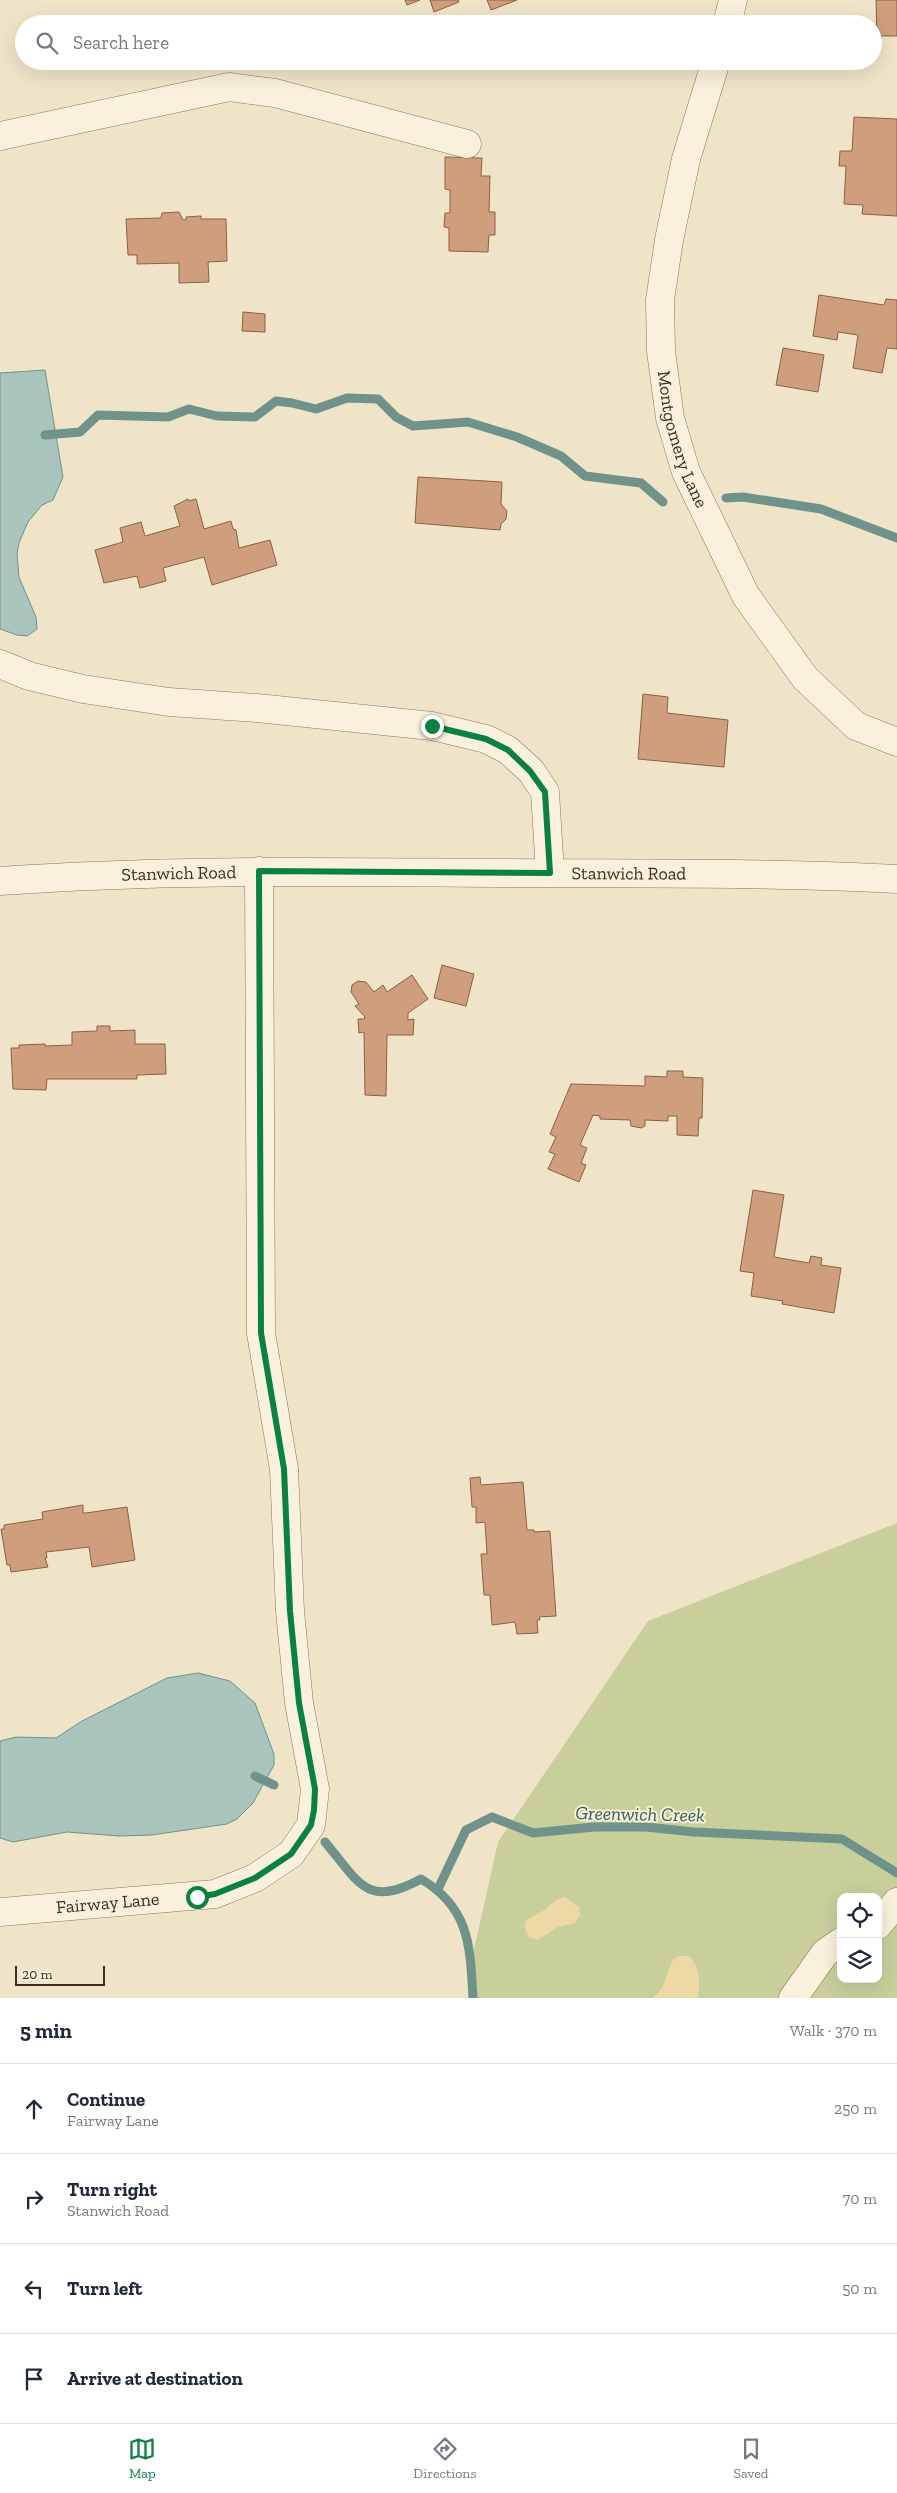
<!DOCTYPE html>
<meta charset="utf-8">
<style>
:root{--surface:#fff;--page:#f6f6f7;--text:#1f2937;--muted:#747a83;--line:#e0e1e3;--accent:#0b8043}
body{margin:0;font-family:"Zilla Slab",serif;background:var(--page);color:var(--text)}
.controls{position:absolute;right:15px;bottom:15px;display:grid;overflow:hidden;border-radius:10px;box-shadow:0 5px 20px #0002}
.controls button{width:45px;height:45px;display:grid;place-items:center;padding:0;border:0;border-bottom:1px solid var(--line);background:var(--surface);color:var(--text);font:25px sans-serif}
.scale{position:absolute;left:15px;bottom:12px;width:90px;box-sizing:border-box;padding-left:5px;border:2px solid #3d2e20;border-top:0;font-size:14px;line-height:18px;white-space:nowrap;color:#3d2e20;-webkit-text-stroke:4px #f7eed8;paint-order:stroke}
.stop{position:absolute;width:15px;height:15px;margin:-11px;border:4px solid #0b8043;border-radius:50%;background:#fff}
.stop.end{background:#0b8043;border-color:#fff;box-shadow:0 1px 5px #0008}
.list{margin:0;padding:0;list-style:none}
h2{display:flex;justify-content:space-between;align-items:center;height:65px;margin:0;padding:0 20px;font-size:21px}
h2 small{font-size:16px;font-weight:400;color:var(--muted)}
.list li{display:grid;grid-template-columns:32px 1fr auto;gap:15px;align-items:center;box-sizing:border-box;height:90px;padding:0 20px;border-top:1px solid var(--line)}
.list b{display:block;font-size:19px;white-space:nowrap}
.list p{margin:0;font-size:16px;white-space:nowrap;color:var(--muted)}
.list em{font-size:16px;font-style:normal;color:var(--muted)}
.icon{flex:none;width:28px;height:28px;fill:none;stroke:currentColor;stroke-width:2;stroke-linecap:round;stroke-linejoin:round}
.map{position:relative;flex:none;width:897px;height:1998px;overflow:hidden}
.search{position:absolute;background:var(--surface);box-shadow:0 5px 20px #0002;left:15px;right:15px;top:15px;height:55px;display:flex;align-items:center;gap:12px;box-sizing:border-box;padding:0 18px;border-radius:28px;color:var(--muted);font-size:19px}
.sheet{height:425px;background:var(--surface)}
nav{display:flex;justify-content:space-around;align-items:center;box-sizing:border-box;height:70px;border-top:1px solid var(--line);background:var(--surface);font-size:14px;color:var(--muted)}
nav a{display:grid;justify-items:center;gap:2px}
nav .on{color:var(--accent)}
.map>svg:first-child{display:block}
.green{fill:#c9cf9b;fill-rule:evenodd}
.sand{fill:#ecd9a5}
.water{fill:#a9c4bc;stroke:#6f938a}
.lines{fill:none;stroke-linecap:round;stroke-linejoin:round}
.stream{stroke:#6f938a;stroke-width:9}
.building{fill:#cf9f7d;stroke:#8d5f41}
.minor-casing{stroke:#8d765c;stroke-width:29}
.minor{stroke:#faf1dc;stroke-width:28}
.route{stroke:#0b8043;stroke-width:6}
.labels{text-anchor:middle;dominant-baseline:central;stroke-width:4;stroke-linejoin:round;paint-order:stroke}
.street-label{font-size:18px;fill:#3d2e20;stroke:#f7eed8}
.water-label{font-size:19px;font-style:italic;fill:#2f5d5a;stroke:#f7eed8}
</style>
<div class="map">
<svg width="897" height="1998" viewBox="0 0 897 1998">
<rect width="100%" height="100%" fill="#f0e4c8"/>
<path class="green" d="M897,1523V1998H470L469,1972L498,1842L648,1621ZM841,1897H878V1979H841Z"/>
<g class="sand">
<path d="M565,1897L579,1907L580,1916L575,1923L558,1927L538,1940L529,1937C519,1919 527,1920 541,1912C551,1907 554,1899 565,1897Z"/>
<path d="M678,1956H689C701,1967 700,1983 698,1998H653L662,1988L673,1959Z"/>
</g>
<g class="water">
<polygon points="45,370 63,477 53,500 42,505 28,522 19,543 17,554 19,577 36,617 37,629 27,636 17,635 0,629 0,373"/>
<polygon points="198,1673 230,1681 255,1703 274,1754 274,1765 253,1803 237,1819 227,1824 152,1835 119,1836 67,1832 13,1842 0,1838 0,1741 16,1737 56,1738 82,1721 167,1678"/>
</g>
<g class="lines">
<g class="stream">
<polyline points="45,435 80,432 98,415 168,417 189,409 217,416 255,417 276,401 292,403 316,409 347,398 378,399 396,417 413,426 468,422 517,437 561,456 585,476 641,483 663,502"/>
<polyline points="726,498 743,497 821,509 897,538"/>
<polyline points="255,1776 274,1785"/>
<path d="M325,1842C359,1882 366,1909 421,1879C470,1908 470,1946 473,1998"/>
<polyline points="438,1889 466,1830 492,1817 533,1833 594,1827 646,1827 694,1832 842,1839 897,1873"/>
</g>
</g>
<g class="building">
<polygon points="405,0 420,0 407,5"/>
<polygon points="430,0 458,0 459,2 434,12"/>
<polygon points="487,0 517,0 491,10"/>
<polygon points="876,0 897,0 897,36 877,36"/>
<polygon points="854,117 897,119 897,216 862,214 863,205 844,204 846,166 839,166 840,151 852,151"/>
<polygon points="445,157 482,158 481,176 490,176 489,212 495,212 495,235 489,235 488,252 449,251 449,228 444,227 445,213 450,213 450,190 445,189"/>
<polygon points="179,212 183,220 186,220 186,217 201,216 201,219 226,219 227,261 208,262 209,282 179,283 179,263 137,264 137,255 128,255 126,219 161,218 162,213"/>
<polygon points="819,295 884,305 886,299 897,300 897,349 887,348 882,373 853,368 858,335 838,332 837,340 813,336"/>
<polygon points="243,312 265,314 265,332 242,331"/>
<polygon points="783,348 824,355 818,392 776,385"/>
<polygon points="418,477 502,482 501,504 507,511 506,519 501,524 500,530 415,523"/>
<polygon points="188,499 189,501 196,499 204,529 231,521 233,529 236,530 239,548 270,540 277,565 212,585 204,557 163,568 166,581 140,588 137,576 104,583 95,550 123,542 120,528 141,522 145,536 180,526 174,506"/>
<polygon points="643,694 668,697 667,713 728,720 724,767 638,759"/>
<polygon points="442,965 474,974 466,1006 434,998"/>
<polygon points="412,975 428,999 408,1013 408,1020 414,1019 413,1035 387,1035 386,1096 365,1095 364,1032 359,1033 358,1019 364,1019 365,1017 355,1006 359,1004 351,992 352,985 358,981 366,982 374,992 383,985 387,992"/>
<polygon points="97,1026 110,1026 110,1031 135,1030 135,1044 165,1044 166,1074 137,1075 137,1079 47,1079 46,1090 13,1089 11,1048 19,1048 19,1045 45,1044 45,1046 72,1045 72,1032 97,1031"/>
<polygon points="667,1071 683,1071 683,1077 703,1078 702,1118 699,1118 698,1136 677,1135 677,1116 668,1116 668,1121 645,1120 645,1126 641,1128 631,1126 630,1120 600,1119 600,1116 593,1115 580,1145 587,1148 581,1163 586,1165 579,1182 548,1169 555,1154 549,1152 556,1137 550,1134 571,1084 645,1086 645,1076 667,1077"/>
<polygon points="753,1190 784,1195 774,1257 809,1263 811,1256 822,1258 821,1265 841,1268 834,1313 782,1304 783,1301 751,1296 754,1273 740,1271"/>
<polygon points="480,1477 481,1485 523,1482 527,1530 534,1530 534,1532 550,1531 556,1616 539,1617 540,1620 537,1620 538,1633 517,1634 515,1622 492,1625 490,1595 484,1595 481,1554 487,1554 485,1522 476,1523 476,1507 472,1507 470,1478"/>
<polygon points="83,1505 83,1513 86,1513 127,1507 135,1560 92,1567 89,1547 46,1552 47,1558 45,1558 48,1567 11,1572 10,1565 7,1565 1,1529 4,1529 4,1525 43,1519 42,1512"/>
</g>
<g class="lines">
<defs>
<g id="minor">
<polyline points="727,24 733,0"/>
<path id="s1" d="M716,61L686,159L669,240L660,300L661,351L670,418L686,472L746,596L805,678L856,726L897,742"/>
<polyline points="0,136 229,87 275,93 467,144"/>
<polyline points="0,664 29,676 83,689 169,702 257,708 432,726 486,739 508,750 531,771 545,792 550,873"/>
<path id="s2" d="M0,881C167,869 333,872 500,873C633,874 765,872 897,879"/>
<path id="s3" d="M0,1912L215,1894L255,1878L291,1854L311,1825L315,1789L299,1703L290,1611L284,1469L261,1333L259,871"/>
<polyline points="878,1925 897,1902"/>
<polyline points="793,1998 825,1953 841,1942"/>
</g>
</defs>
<use href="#minor" class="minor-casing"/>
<use href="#minor" class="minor"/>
</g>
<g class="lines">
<polyline class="route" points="197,1897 215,1894 255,1878 291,1854 311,1825 314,1810 315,1789 299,1703 290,1611 284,1469 261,1333 259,871 550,873 545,792 530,771 508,750 486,739 432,726"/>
</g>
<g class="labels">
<g class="street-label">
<text stroke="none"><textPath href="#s1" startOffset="388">Montgomery Lane</textPath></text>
<text stroke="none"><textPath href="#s2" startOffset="179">Stanwich Road</textPath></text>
<text stroke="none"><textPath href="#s2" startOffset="629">Stanwich Road</textPath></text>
<text stroke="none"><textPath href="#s3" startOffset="108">Fairway Lane</textPath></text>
</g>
<g class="water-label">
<text transform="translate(640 1814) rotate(1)">Greenwich Creek</text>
</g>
</g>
</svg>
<div class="controls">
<button><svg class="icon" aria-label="locate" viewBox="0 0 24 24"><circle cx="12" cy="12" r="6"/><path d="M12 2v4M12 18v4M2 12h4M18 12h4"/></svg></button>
<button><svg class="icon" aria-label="layers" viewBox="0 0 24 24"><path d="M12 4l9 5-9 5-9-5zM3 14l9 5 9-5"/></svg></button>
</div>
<div class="scale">20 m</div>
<div class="stop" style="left:197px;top:1897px"></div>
<div class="stop end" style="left:432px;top:726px"></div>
<div class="search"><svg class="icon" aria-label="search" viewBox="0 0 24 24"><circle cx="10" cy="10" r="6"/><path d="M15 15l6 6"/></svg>Search here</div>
</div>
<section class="sheet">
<h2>5 min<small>Walk · 370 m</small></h2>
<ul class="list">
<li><svg class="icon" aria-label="ahead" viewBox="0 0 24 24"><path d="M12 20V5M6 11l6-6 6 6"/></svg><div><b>Continue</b><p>Fairway Lane</p></div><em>250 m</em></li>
<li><svg class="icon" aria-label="right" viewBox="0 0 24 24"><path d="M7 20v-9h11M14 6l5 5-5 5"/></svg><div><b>Turn right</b><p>Stanwich Road</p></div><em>70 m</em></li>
<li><svg class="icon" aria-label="left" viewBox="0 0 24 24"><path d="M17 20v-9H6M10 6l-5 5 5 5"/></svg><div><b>Turn left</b></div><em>50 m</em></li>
<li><svg class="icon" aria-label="arrive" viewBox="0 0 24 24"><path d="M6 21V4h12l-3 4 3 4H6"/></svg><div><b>Arrive at destination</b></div></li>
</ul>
</section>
<nav>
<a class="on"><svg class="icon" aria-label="map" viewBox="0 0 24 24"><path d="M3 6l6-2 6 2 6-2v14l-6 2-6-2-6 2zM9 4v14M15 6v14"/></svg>Map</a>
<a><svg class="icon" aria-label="directions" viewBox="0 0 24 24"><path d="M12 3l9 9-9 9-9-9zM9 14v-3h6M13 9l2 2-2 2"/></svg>Directions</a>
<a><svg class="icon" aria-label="saved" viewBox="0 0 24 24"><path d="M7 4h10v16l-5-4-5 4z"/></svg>Saved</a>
</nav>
